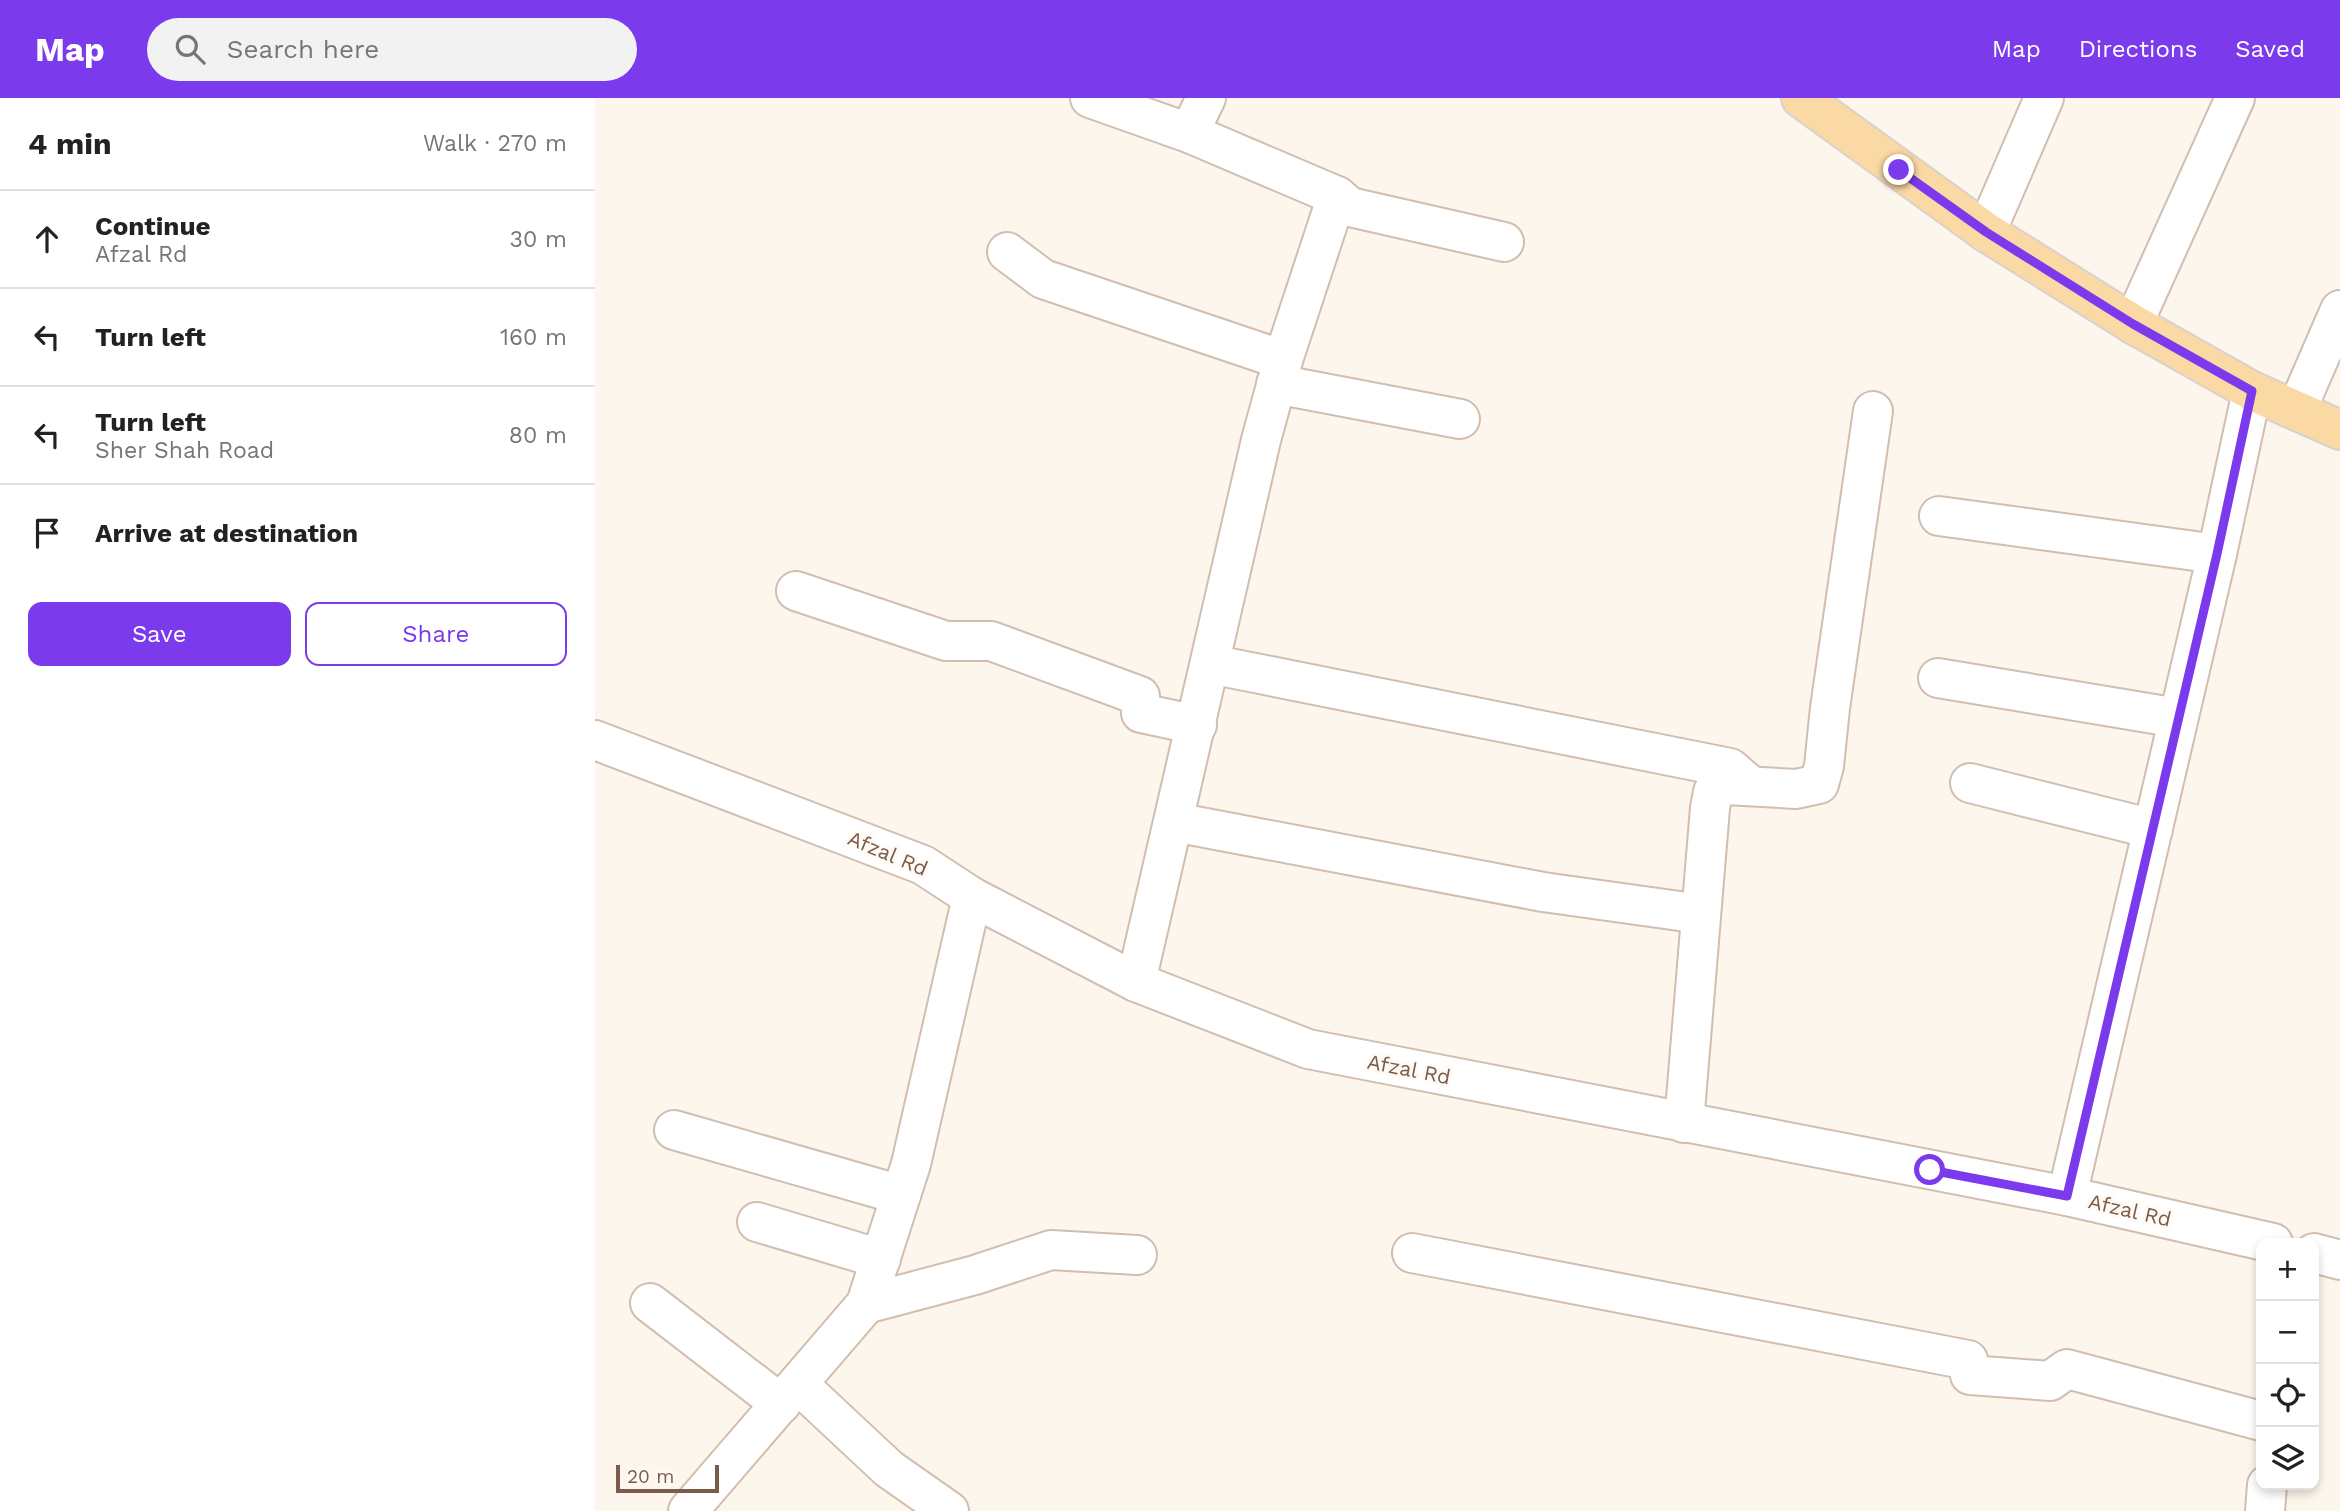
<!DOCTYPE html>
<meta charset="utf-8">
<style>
:root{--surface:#fff;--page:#f2f2f2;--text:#222;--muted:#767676;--line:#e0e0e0;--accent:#7c3aed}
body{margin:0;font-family:"Work Sans",sans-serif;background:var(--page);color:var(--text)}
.controls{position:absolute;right:21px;bottom:21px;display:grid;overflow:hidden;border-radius:14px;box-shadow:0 4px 10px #0003}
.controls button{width:63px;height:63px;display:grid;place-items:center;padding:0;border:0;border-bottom:2px solid var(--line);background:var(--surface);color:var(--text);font:35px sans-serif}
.scale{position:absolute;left:21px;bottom:18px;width:103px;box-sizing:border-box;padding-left:7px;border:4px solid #7a5c4d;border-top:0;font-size:19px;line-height:24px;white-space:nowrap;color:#7a5c4d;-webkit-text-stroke:5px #fffaf3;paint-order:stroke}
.stop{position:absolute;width:21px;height:21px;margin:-16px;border:5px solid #7c3aed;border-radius:50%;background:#fff}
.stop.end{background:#7c3aed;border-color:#fff;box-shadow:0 2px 7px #0008}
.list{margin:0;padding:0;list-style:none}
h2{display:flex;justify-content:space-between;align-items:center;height:91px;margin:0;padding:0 28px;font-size:30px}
h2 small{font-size:23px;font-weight:400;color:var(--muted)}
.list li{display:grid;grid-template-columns:46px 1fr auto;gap:21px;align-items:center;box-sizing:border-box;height:98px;padding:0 28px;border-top:2px solid var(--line)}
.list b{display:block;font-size:26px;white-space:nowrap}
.list p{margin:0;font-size:23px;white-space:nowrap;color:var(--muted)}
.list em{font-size:23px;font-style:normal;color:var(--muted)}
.actions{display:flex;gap:14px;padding:21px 28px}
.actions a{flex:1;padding:16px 0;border:2px solid var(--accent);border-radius:14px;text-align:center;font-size:24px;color:var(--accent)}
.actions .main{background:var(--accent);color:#fff}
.icon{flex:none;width:38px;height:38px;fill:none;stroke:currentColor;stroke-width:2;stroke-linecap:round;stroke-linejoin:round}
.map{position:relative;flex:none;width:1745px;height:1413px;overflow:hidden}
header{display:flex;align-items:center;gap:42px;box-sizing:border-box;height:98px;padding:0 35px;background:var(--accent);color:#fff}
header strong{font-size:33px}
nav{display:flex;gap:38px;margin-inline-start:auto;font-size:24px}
.search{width:490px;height:63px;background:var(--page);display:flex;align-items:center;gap:18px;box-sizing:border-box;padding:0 24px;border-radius:38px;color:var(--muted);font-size:26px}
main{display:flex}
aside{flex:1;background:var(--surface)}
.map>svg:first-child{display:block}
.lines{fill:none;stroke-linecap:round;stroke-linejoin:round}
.minor-casing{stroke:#d1beb0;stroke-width:42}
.major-casing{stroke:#dad1cd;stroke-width:42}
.minor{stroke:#fff;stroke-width:38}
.major{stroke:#fbd9a5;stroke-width:38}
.route{stroke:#7c3aed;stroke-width:9}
.labels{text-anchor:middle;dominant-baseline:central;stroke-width:6;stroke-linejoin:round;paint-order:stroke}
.street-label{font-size:21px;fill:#7a5c4d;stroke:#fffaf3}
</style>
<header>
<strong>Map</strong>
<div class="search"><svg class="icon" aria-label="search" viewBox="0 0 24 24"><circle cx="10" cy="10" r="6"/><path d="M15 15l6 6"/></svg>Search here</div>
<nav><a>Map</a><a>Directions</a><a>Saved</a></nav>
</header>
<main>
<aside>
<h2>4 min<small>Walk · 270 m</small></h2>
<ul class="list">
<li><svg class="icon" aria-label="ahead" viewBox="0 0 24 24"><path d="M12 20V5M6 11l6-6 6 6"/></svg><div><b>Continue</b><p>Afzal Rd</p></div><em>30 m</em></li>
<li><svg class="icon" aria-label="left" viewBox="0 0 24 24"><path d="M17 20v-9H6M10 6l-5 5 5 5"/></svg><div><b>Turn left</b></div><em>160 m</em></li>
<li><svg class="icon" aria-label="left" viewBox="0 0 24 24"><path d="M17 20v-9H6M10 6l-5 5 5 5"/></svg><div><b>Turn left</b><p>Sher Shah Road</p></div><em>80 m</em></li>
<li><svg class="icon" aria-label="arrive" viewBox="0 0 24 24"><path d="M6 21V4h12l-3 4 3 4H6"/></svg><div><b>Arrive at destination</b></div></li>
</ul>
<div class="actions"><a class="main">Save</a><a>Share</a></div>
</aside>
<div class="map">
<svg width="1745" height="1413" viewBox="0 0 1745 1413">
<rect width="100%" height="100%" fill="#fdf6ec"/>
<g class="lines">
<defs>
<g id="minor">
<polyline points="495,0 594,35 742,98 755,109 909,144"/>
<polyline points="594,35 611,0"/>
<polyline points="1391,134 1449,0"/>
<polyline points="412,154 448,181 688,262"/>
<polyline points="1538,226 1640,0"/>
<polyline points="681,286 865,321"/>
<polyline points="1702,311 1745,212"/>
<polyline points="1344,418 1622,456"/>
<polyline points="201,493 351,543 396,543 545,598 546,615 602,627"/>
<polyline points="615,566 1135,670 1156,688"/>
<polyline points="1343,580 1583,620"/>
<polyline points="0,642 328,767 377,799 541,884 713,951 1472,1098 1678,1145"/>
<polyline points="1375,685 1558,731"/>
<polyline points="579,724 948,794 1106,816"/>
<polyline points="541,884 666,342 688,262 742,98"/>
<polyline points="1089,1025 1115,710 1118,694 1131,687 1201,691 1224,686 1229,668 1235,610 1278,313"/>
<polyline points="79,1032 306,1097"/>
<polyline points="1472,1098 1622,456 1657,293"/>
<polyline points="162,1124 286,1161"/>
<polyline points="817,1155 1373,1262 1375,1277 1455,1283 1472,1271 1666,1323"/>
<polyline points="1719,1155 1745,1162"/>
<polyline points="55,1205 186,1306"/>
<polyline points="271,1206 380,1177 456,1152 542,1157"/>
<polyline points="203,1286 294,1371 354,1413"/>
<polyline points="93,1413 271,1206 316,1066 377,799"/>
<polyline points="1670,1413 1672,1387"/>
</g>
<polyline id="major" points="1206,0 1391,134 1538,226 1657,293 1745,332"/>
</defs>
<use href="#minor" class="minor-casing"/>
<use href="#major" class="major-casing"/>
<use href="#minor" class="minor"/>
<use href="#major" class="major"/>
</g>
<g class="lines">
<polyline class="route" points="1304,72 1391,134 1538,226 1657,293 1622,456 1472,1098 1335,1072"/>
</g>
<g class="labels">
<g class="street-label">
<text transform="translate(293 755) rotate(23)">Afzal Rd</text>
<text transform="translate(814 971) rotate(11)">Afzal Rd</text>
<text transform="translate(1535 1112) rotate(13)">Afzal Rd</text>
</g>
</g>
</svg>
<div class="controls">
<button>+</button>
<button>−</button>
<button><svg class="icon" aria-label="locate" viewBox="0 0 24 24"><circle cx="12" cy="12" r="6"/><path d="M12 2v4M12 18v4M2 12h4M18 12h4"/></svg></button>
<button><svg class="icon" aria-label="layers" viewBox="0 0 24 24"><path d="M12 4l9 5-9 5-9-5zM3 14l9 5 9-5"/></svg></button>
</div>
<div class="scale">20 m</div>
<div class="stop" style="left:1335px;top:1072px"></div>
<div class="stop end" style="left:1304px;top:72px"></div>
</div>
</main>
